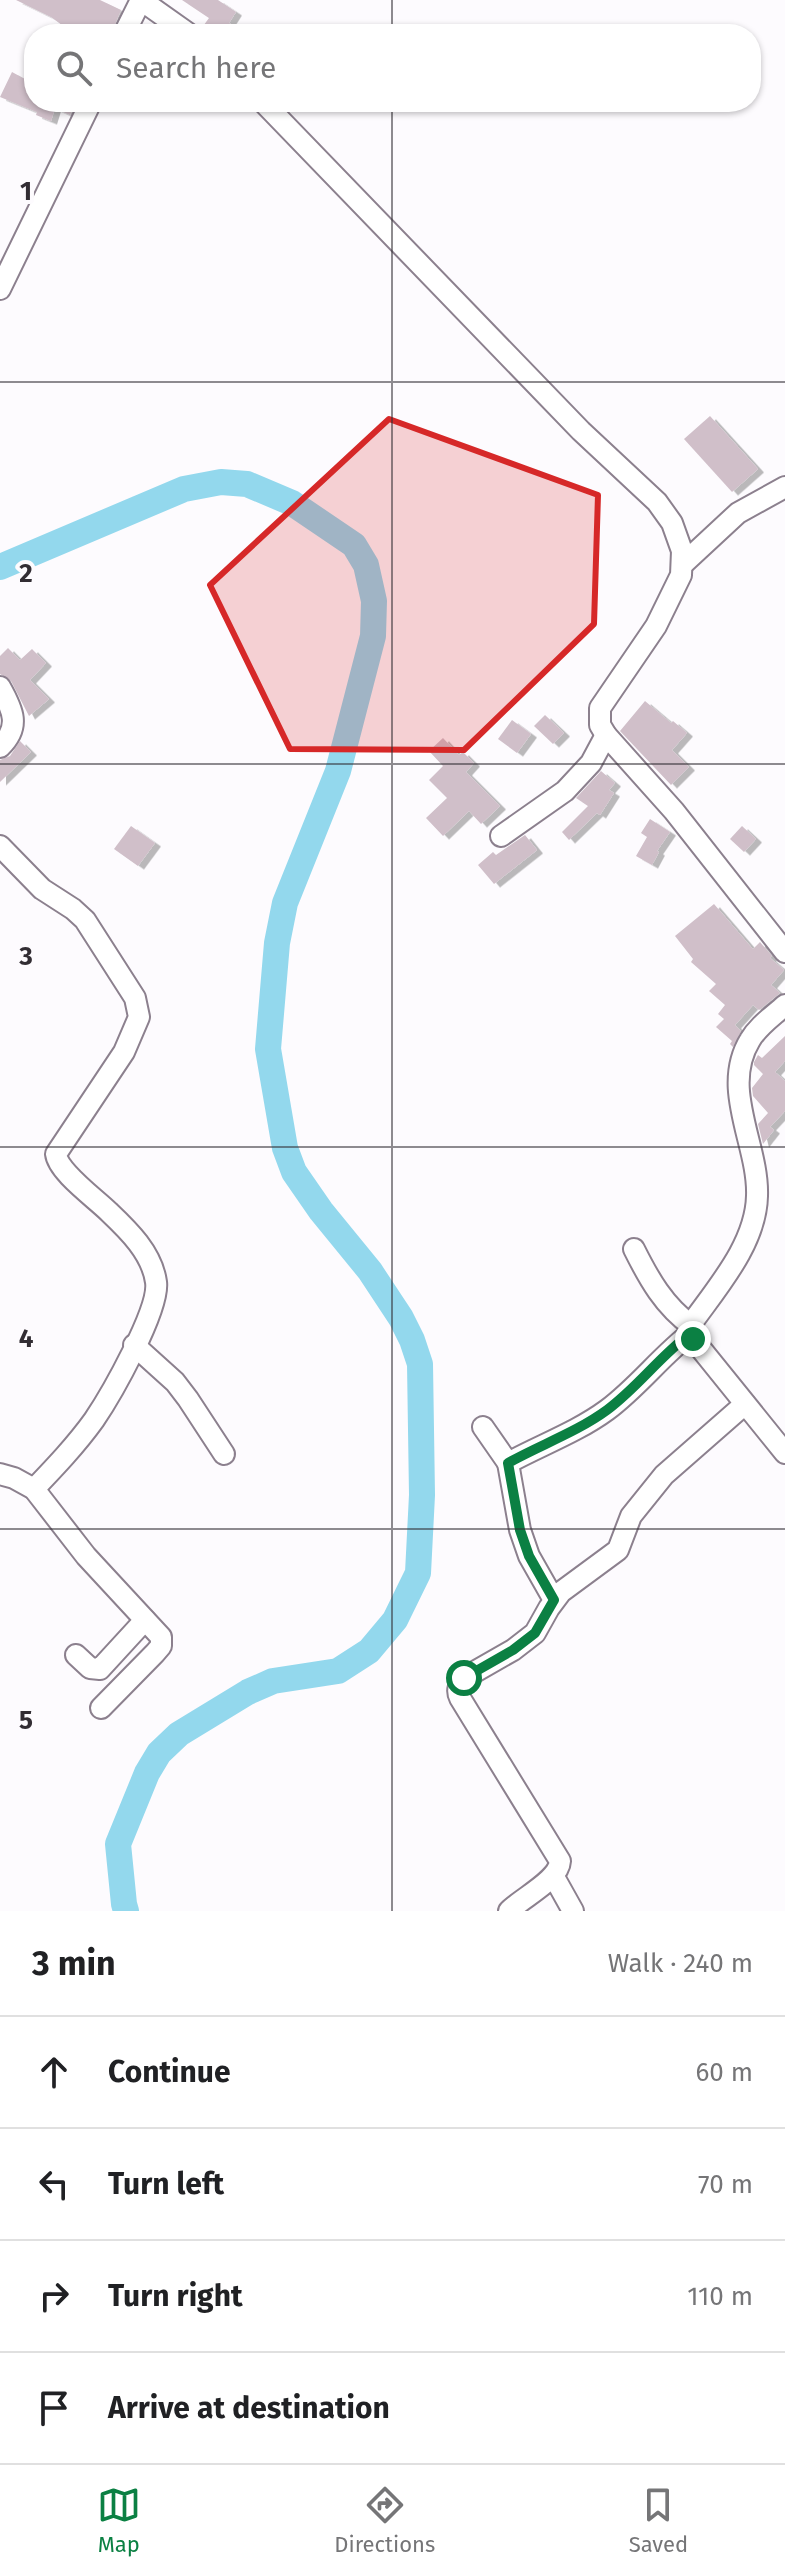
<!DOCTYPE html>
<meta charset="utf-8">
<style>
:root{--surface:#fff;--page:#f2f2f2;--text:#202124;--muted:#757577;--line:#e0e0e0;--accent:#0b8043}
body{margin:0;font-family:"Fira Sans",sans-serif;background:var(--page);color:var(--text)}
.stop{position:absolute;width:24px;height:24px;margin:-18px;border:6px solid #0b8043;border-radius:50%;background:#fff}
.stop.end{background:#0b8043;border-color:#fff;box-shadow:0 2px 8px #0008}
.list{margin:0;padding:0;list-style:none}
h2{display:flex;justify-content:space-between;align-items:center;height:104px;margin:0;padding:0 32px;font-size:34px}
h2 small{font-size:26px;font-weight:400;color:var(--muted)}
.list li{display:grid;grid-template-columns:52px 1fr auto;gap:24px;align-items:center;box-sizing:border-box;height:112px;padding:0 32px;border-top:2px solid var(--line)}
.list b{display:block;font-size:30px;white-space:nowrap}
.list em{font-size:26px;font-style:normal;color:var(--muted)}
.icon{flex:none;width:44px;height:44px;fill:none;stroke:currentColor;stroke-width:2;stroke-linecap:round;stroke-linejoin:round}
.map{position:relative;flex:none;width:785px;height:1911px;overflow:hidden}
.search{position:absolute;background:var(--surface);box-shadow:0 2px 6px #0004;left:24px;right:24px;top:24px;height:88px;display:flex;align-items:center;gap:20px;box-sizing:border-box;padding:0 28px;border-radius:32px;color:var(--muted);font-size:30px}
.sheet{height:552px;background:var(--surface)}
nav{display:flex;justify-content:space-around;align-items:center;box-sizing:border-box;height:112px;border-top:2px solid var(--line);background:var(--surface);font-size:22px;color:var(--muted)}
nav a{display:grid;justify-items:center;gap:4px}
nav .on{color:var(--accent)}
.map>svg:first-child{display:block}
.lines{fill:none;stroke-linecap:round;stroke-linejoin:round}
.river{stroke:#93d8ed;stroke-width:26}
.building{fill:#d0bfc9;filter:url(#shadow)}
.minor-casing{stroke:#8c808e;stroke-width:24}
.minor{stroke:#fff;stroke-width:20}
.route{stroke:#0b8043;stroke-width:10}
.marked{fill:#d62828;fill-opacity:0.2;stroke:#d62828;stroke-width:6;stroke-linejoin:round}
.grid{fill:none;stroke:#322d33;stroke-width:2;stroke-opacity:0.55}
.grid-label{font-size:26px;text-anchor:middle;font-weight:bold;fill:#322d33;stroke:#fdfbfe;stroke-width:8;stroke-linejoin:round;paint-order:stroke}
</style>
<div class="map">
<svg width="785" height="1911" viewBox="0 0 785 1911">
<defs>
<filter id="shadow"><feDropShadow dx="6" dy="3.5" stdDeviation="0" flood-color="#0004"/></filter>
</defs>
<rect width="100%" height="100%" fill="#fdfbfe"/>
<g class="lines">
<polyline class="river" points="0,567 184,489 221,482 247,484 292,503 354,545 366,565 374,601 373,636 338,771 285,903 277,943 268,1049 285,1148 294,1172 321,1211 370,1271 401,1318 412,1340 420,1364 422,1495 418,1573 395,1620 369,1651 338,1671 273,1681 248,1692 179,1734 159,1753 147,1773 118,1844 124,1904 126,1911"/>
</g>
<g class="building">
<polygon points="16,0 100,0 121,10 111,34 85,34 68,25 66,28 51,17"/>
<polygon points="182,0 218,0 236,12 229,23 248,34 202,34 201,29 209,18"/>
<polygon points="12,72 34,84 34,102 76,102 70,115 55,108 51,121 36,115 37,112 0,97"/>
<polygon points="710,416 758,469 732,492 684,439"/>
<polygon points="8,648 20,660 32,649 46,663 30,680 49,699 29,716 11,681 0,674 0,656"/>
<polygon points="645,701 671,723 673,721 687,733 672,750 689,767 671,785 620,731"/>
<polygon points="545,715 564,733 553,744 534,726"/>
<polygon points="512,720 531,734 517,753 498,739"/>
<polygon points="443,738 459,755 463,752 474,763 466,772 500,806 481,824 469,811 443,836 426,818 447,798 429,780 443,766 429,751"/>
<polygon points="20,741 31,752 0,782 0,760 10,756"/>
<polygon points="601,771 615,783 609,790 614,793 600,815 597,813 569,840 562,832 588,806 576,798"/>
<polygon points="650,819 670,832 657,851 659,852 652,865 636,856 647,837 641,833"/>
<polygon points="131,826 155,843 138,866 114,849"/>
<polygon points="742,826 756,839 744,852 730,839"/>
<polygon points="525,835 537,850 494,884 478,865 493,852 496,855"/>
<polygon points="714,904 751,947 753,949 760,942 772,956 770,958 784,970 771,985 780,993 759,1010 753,1005 735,1025 741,1031 733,1047 730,1044 732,1041 716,1027 724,1019 718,1014 725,1005 709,991 716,984 691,962 693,959 675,936"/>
<polygon points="785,1036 785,1061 775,1072 785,1081 785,1111 770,1127 774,1130 763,1144 758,1124 768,1113 753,1096 752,1088 763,1074 754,1065 754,1062 758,1055 762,1058"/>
</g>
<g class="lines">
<defs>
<g id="minor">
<polyline points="141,0 189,34"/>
<polyline points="124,34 141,0"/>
<polyline points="263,102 581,431 657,502 672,523 682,551 681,575 656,626 600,708 600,725 606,735 674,811 785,952"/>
<polyline points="0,289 91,102"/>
<polyline points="683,564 738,513 785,487"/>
<path d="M0,687C13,710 21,727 0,747"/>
<polyline points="501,836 565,791 591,763 606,735"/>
<path d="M0,846L42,889L73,909L85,920L135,998L139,1017L124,1052L56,1154C58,1172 95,1198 109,1212C128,1230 152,1253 156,1282C160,1309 111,1395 94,1420C76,1445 55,1467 34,1489"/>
<path d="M785,1005C773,1016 758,1026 750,1040C720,1089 759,1145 757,1196C756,1242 720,1284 694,1320L691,1333L693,1339L785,1453"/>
<path d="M634,1249C649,1279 664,1306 692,1326"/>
<polyline points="134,1345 175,1382 188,1399 224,1454"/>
<path d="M483,1427L508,1463C541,1445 577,1432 607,1410C638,1387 661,1356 691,1333"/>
<polyline points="508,1463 520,1530 529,1556 554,1600"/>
<polyline points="0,1474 14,1478 34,1489 86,1556 161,1637 161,1646 155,1653 101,1708"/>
<polyline points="76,1655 90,1668 100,1669 145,1620"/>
<polyline points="554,1877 573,1911"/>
<path d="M509,1911C523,1897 559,1880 560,1861L460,1698C456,1690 459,1685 464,1678L513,1650L535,1633L549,1608L561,1592L618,1550L631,1516L664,1475L745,1404"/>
</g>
</defs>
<use href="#minor" class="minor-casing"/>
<use href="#minor" class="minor"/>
</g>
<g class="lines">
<path class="route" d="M464,1678L513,1650L535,1633L554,1600L529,1556L520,1530L508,1463C540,1445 577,1432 607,1410C638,1387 660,1356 691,1333L693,1339"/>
</g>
<path class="marked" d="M389,419L598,495L594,624L464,750L290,749L210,585Z"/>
<path class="grid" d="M392,0V34M392,102V1911M0,382H785M0,764H785M0,1147H785M0,1529H785"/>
<g class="grid-label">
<text x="26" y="200">1</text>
<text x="26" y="582">2</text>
<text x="26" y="965">3</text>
<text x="26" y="1347">4</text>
<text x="26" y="1729">5</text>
</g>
</svg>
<div class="stop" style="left:464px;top:1678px"></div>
<div class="stop end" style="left:693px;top:1339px"></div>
<div class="search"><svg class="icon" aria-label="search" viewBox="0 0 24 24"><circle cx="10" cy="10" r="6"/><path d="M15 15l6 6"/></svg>Search here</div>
</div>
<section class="sheet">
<h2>3 min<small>Walk · 240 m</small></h2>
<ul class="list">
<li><svg class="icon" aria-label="ahead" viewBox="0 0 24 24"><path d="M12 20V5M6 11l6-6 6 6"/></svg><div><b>Continue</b></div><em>60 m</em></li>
<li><svg class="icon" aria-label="left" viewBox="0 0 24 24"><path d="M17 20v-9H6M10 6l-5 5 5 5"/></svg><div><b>Turn left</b></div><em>70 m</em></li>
<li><svg class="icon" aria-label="right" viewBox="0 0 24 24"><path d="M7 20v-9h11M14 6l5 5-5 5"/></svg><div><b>Turn right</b></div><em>110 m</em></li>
<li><svg class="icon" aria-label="arrive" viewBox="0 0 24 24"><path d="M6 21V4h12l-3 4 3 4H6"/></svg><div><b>Arrive at destination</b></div></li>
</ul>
</section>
<nav>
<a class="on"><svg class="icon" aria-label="map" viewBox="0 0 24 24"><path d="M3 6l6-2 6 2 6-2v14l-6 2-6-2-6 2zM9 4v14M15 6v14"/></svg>Map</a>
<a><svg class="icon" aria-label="directions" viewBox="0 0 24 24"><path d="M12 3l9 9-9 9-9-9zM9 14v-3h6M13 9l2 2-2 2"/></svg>Directions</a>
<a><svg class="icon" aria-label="saved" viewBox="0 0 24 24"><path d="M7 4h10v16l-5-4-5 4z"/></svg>Saved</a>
</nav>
